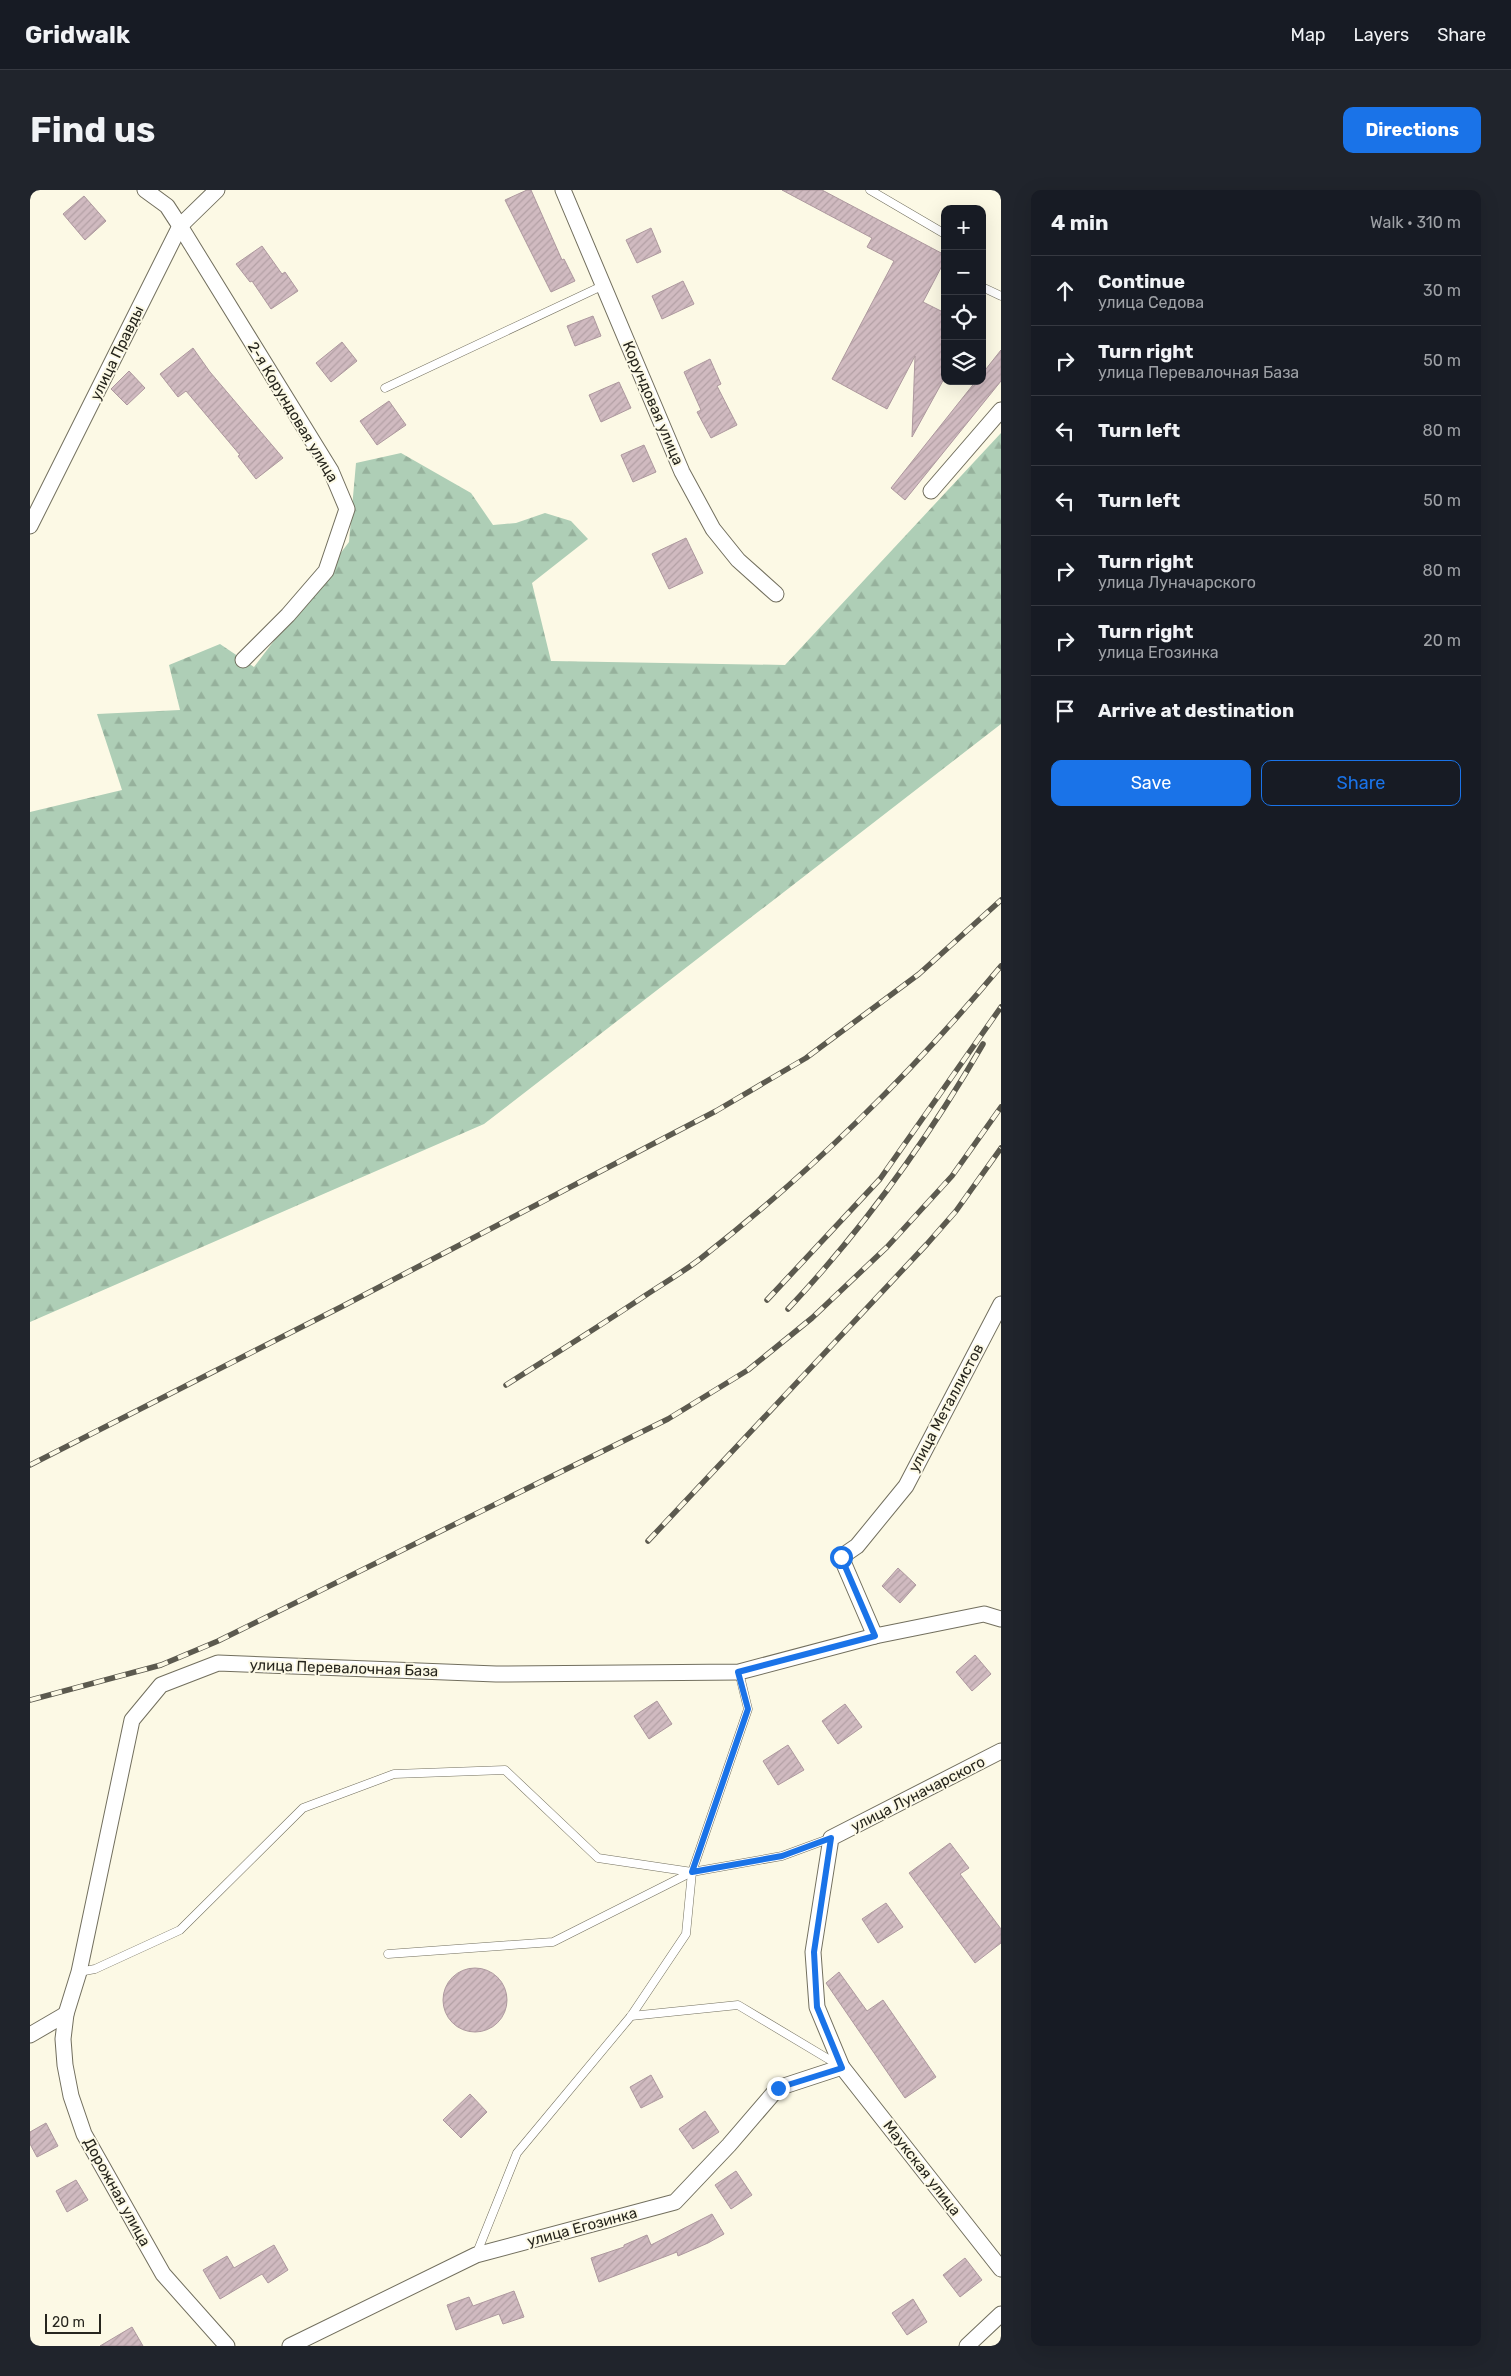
<!DOCTYPE html>
<meta charset="utf-8">
<style>
:root{--surface:#171b24;--page:#20242c;--text:#f1f3f6;--muted:#9ea1a6;--line:#363941;--accent:#1a73e8}
body{margin:0;font-family:Rubik,sans-serif;background:var(--page);color:var(--text)}
.controls{position:absolute;right:15px;top:15px;display:grid;overflow:hidden;border-radius:10px;box-shadow:0 5px 20px #0002}
.controls button{width:45px;height:45px;display:grid;place-items:center;padding:0;border:0;border-bottom:1px solid var(--line);background:var(--surface);color:var(--text);font:25px sans-serif}
.scale{position:absolute;left:15px;bottom:12px;width:56px;box-sizing:border-box;padding-left:5px;border:2px solid #27261e;border-top:0;font-size:14px;line-height:18px;white-space:nowrap;color:#27261e;-webkit-text-stroke:4px #fcf9e5;paint-order:stroke}
.stop{position:absolute;width:15px;height:15px;margin:-11px;border:4px solid #1a73e8;border-radius:50%;background:#fff}
.stop.end{background:#1a73e8;border-color:#fff;box-shadow:0 1px 5px #0008}
.list{margin:0;padding:0;list-style:none}
h2{display:flex;justify-content:space-between;align-items:center;height:65px;margin:0;padding:0 20px;font-size:21px}
h2 small{font-size:16px;font-weight:400;color:var(--muted)}
.list li{display:grid;grid-template-columns:32px 1fr auto;gap:15px;align-items:center;box-sizing:border-box;height:70px;padding:0 20px;border-top:1px solid var(--line)}
.list b{display:block;font-size:19px;white-space:nowrap}
.list p{margin:0;font-size:16px;white-space:nowrap;color:var(--muted)}
.list em{font-size:16px;font-style:normal;color:var(--muted)}
.actions{display:flex;gap:10px;padding:15px 20px}
.actions a{flex:1;padding:11px 0;border:1px solid var(--accent);border-radius:10px;text-align:center;font-size:18px;color:var(--accent)}
.actions .main{background:var(--accent);color:#fff}
.icon{flex:none;width:28px;height:28px;fill:none;stroke:currentColor;stroke-width:2;stroke-linecap:round;stroke-linejoin:round}
.map{position:relative;flex:none;width:971px;height:2156px;overflow:hidden;border-radius:10px}
header{display:flex;align-items:center;gap:30px;box-sizing:border-box;height:70px;padding:0 25px;background:var(--surface);border-bottom:1px solid var(--line)}
header strong{font-size:24px}
nav{display:flex;gap:28px;margin-inline-start:auto;font-size:18px}
.intro{display:flex;align-items:center;justify-content:space-between;box-sizing:border-box;height:120px;padding:0 30px}
h1{margin:0;font-size:35px}
.button{padding:12px 22px;border-radius:10px;background:var(--accent);color:#fff;font-size:18px;font-weight:700}
main{display:flex;gap:30px;padding:0 30px}
aside{flex:1;background:var(--surface);border-radius:10px;box-shadow:0 5px 20px #0002}
.map>svg:first-child{display:block}
.forest{fill:url(#forest-firs)}
.building{fill:url(#building-hatch);stroke:#ad989e}
.lines{fill:none;stroke-linecap:round;stroke-linejoin:round}
.lane-casing{stroke:#726f5e;stroke-width:9}
.street-casing{stroke:#726f5e;stroke-width:17}
.lane{stroke:#fff;stroke-width:8}
.street{stroke:#fff;stroke-width:15}
.rail-casing{stroke:#5c5a4f;stroke-width:5.5}
.rail{stroke:#fcf9e5;stroke-width:4;stroke-dasharray:11;stroke-linecap:butt}
.route{stroke:#1a73e8;stroke-width:6}
.labels{text-anchor:middle;dominant-baseline:central;stroke-width:4;stroke-linejoin:round;paint-order:stroke}
.street-label{font-size:15px;fill:#27261e;stroke:#fcf9e5}
</style>
<header>
<strong>Gridwalk</strong>
<nav><a>Map</a><a>Layers</a><a>Share</a></nav>
</header>
<div class="intro"><h1>Find us</h1><a class="button">Directions</a></div>
<main>
<div class="map">
<svg width="971" height="2156" viewBox="0 0 971 2156">
<defs>
<pattern id="forest-firs" width="22" height="20" patternUnits="userSpaceOnUse" patternTransform="scale(1.25)"><rect width="22" height="20" fill="#aeceb6"/><path d="M5 1l3.5 6h-7zM16 11l3.5 6h-7z" fill="#96b19c"/></pattern>
<pattern id="building-hatch" width="6" height="6" patternUnits="userSpaceOnUse" patternTransform="scale(1.25)"><rect width="6" height="6" fill="#d0bac0"/><path d="M-1 1l2-2M0 6l6-6M5 7l2-2" fill="none" stroke="#b3a0a5"/></pattern>
</defs>
<rect width="100%" height="100%" fill="#fcf9e5"/>
<polygon class="forest" points="971,243 971,534 454,934 0,1132 0,622 92,600 67,524 150,520 139,475 190,454 224,477 319,352 326,273 371,263 441,303 463,335 486,333 515,323 541,331 558,349 502,393 521,471 755,475"/>
<g class="building">
<polygon points="497,0 501,0 532,70 534,69 545,91 521,102 475,10"/>
<polygon points="752,0 792,0 915,65 915,70 893,112 915,123 915,187 882,247 885,166 857,219 802,189 864,71 837,57 842,48"/>
<polygon points="54,6 76,31 55,50 33,24"/>
<polygon points="621,38 631,62 607,73 596,50"/>
<polygon points="232,56 252,84 255,82 268,101 241,119 222,91 220,92 206,74"/>
<polygon points="653,91 664,114 632,129 622,106"/>
<polygon points="563,126 571,146 545,156 537,136"/>
<polygon points="312,152 327,171 301,192 286,173"/>
<polygon points="163,158 180,182 253,268 226,289 208,266 210,265 156,201 148,207 130,184"/>
<polygon points="971,160 971,191 875,310 861,298 946,191 952,191 952,184"/>
<polygon points="680,169 691,194 687,196 707,235 681,248 667,222 671,220 654,182"/>
<polygon points="99,181 115,198 97,215 81,199"/>
<polygon points="589,192 601,218 571,232 559,205"/>
<polygon points="359,211 376,235 347,255 330,231"/>
<polygon points="614,255 626,282 603,292 591,265"/>
<polygon points="656,348 673,383 639,399 622,364"/>
<polygon points="868,1378 886,1395 870,1413 852,1396"/>
<polygon points="945,1465 961,1484 942,1501 926,1482"/>
<polygon points="627,1511 642,1534 619,1549 604,1526"/>
<polygon points="815,1514 832,1537 808,1554 792,1531"/>
<polygon points="758,1555 774,1580 748,1595 733,1571"/>
<polygon points="920,1653 939,1678 930,1684 971,1739 971,1753 945,1773 879,1683"/>
<polygon points="856,1713 873,1737 848,1753 832,1729"/>
<circle cx="445" cy="1810" r="32"/>
<polygon points="809,1782 837,1821 853,1810 906,1887 875,1908 796,1793"/>
<polygon points="621,1885 633,1907 611,1918 600,1897"/>
<polygon points="440,1904 457,1922 431,1948 413,1930"/>
<polygon points="675,1921 689,1942 663,1959 649,1939"/>
<polygon points="16,1933 28,1956 7,1967 0,1954 0,1942"/>
<polygon points="706,1981 722,2005 701,2019 685,1995"/>
<polygon points="46,1990 58,2010 37,2022 26,2001"/>
<polygon points="682,2024 694,2044 678,2053 648,2066 647,2062 569,2092 561,2068 594,2057 594,2055 617,2045 621,2055"/>
<polygon points="244,2055 258,2080 238,2093 232,2084 190,2109 173,2080 197,2066 204,2078"/>
<polygon points="935,2068 952,2090 930,2107 913,2085"/>
<polygon points="484,2101 494,2127 473,2134 469,2124 426,2140 417,2115 439,2107 443,2116"/>
<polygon points="883,2109 897,2132 877,2145 862,2123"/>
<polygon points="102,2137 113,2156 70,2156"/>
</g>
<g class="lines">
<defs>
<g id="lane">
<polyline points="840,0 915,44"/>
<polyline points="952,97 971,106"/>
<polyline points="355,198 572,96"/>
<polyline points="358,1764 523,1752 662,1682 718,1519 709,1482"/>
<polyline points="49,1782 65,1779 150,1740 273,1618 364,1584 475,1580 568,1668 662,1682"/>
<polyline points="601,1826 708,1815 810,1876"/>
<polyline points="446,2065 487,1963 601,1826 656,1744 662,1682 752,1666 801,1648"/>
</g>
<g id="street">
<polyline points="115,0 137,16 150,36 301,281 317,319 296,381 258,425 213,470"/>
<polyline points="533,0 652,282 683,339 708,370 746,404"/>
<polyline points="901,301 971,220"/>
<polyline points="0,336 150,36 187,0"/>
<polyline points="971,1114 876,1296 827,1356 811,1367 845,1446 954,1424 971,1429"/>
<polyline points="971,1561 801,1648 783,1762 787,1817 812,1877 971,2079"/>
<polyline points="0,1845 36,1824"/>
<polyline points="197,2156 133,2084 54,1944 41,1906 35,1875 33,1849 36,1824 49,1782 102,1530 131,1495 188,1473 466,1484 709,1482 845,1446"/>
<polyline points="260,2156 446,2065 645,2012 699,1955 748,1898 812,1877"/>
<polyline points="937,2156 971,2124"/>
</g>
</defs>
<use href="#lane" class="lane-casing"/>
<use href="#street" class="street-casing"/>
<use href="#lane" class="lane"/>
<use href="#street" class="street"/>
<defs>
<g id="rail">
<polyline points="737,1110 850,989 971,817"/>
<path d="M758,1119C833,1039 898,949 953,854"/>
<path d="M476,1195C523,1165 570,1136 616,1105C634,1093 653,1082 670,1069C778,985 884,881 971,776"/>
<polyline points="0,1275 311,1117 686,921 776,868 889,784 971,710"/>
<polyline points="618,1351 897,1054 926,1021 971,958"/>
<polyline points="0,1510 131,1475 188,1451 638,1229 718,1180 782,1128 857,1057 922,986 971,917"/>
</g>
</defs>
<use href="#rail" class="rail-casing"/>
<use href="#rail" class="rail"/>
</g>
<g class="lines">
<polyline class="route" points="748,1898 812,1878 787,1817 784,1762 801,1648 752,1666 662,1682 718,1519 708,1482 845,1446 811,1367"/>
</g>
<g class="labels">
<g class="street-label">
<text transform="translate(87 163) rotate(-64)">улица Правды</text>
<text transform="translate(623 213) rotate(67)">Корундовая улица</text>
<text transform="translate(263 222) rotate(59)">2-я Корундовая улица</text>
<text transform="translate(916 1218) rotate(-62)">улица Металлистов</text>
<text transform="translate(314 1478) rotate(2)">улица Перевалочная База</text>
<text transform="translate(888 1604) rotate(-27)">улица Луначарского</text>
<text transform="translate(892 1978) rotate(52)">Маукская улица</text>
<text transform="translate(87 2002) rotate(61)">Дорожная улица</text>
<text transform="translate(552 2037) rotate(-15)">улица Егозинка</text>
</g>
</g>
</svg>
<div class="controls">
<button>+</button>
<button>−</button>
<button><svg class="icon" aria-label="locate" viewBox="0 0 24 24"><circle cx="12" cy="12" r="6"/><path d="M12 2v4M12 18v4M2 12h4M18 12h4"/></svg></button>
<button><svg class="icon" aria-label="layers" viewBox="0 0 24 24"><path d="M12 4l9 5-9 5-9-5zM3 14l9 5 9-5"/></svg></button>
</div>
<div class="scale">20 m</div>
<div class="stop" style="left:811px;top:1367px"></div>
<div class="stop end" style="left:748px;top:1898px"></div>
</div>
<aside>
<h2>4 min<small>Walk · 310 m</small></h2>
<ul class="list">
<li><svg class="icon" aria-label="ahead" viewBox="0 0 24 24"><path d="M12 20V5M6 11l6-6 6 6"/></svg><div><b>Continue</b><p>улица Седова</p></div><em>30 m</em></li>
<li><svg class="icon" aria-label="right" viewBox="0 0 24 24"><path d="M7 20v-9h11M14 6l5 5-5 5"/></svg><div><b>Turn right</b><p>улица Перевалочная База</p></div><em>50 m</em></li>
<li><svg class="icon" aria-label="left" viewBox="0 0 24 24"><path d="M17 20v-9H6M10 6l-5 5 5 5"/></svg><div><b>Turn left</b></div><em>80 m</em></li>
<li><svg class="icon" aria-label="left" viewBox="0 0 24 24"><path d="M17 20v-9H6M10 6l-5 5 5 5"/></svg><div><b>Turn left</b></div><em>50 m</em></li>
<li><svg class="icon" aria-label="right" viewBox="0 0 24 24"><path d="M7 20v-9h11M14 6l5 5-5 5"/></svg><div><b>Turn right</b><p>улица Луначарского</p></div><em>80 m</em></li>
<li><svg class="icon" aria-label="right" viewBox="0 0 24 24"><path d="M7 20v-9h11M14 6l5 5-5 5"/></svg><div><b>Turn right</b><p>улица Егозинка</p></div><em>20 m</em></li>
<li><svg class="icon" aria-label="arrive" viewBox="0 0 24 24"><path d="M6 21V4h12l-3 4 3 4H6"/></svg><div><b>Arrive at destination</b></div></li>
</ul>
<div class="actions"><a class="main">Save</a><a>Share</a></div>
</aside>
</main>
